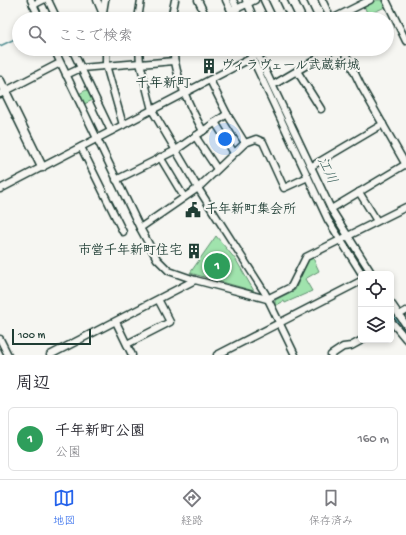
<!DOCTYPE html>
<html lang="ja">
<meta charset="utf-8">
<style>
:root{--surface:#fff;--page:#f7f7f7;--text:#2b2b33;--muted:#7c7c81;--line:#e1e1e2;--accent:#2563eb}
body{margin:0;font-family:"Gochi Hand","Klee One",sans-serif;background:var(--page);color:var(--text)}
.controls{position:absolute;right:12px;bottom:12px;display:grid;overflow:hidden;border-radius:6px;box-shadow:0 2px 6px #0003}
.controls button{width:36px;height:36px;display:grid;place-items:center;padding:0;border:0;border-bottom:1px solid var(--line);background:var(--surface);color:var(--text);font:20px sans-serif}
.scale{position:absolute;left:12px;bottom:10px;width:79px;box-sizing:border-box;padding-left:4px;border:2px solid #1f3d34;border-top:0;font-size:11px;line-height:14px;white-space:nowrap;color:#1f3d34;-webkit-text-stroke:3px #f6f6f2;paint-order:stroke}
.you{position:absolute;left:225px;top:139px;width:14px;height:14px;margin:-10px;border:3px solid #fff;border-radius:50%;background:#1a73e8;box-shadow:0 0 0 6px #1a73e833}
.badge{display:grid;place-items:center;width:26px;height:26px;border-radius:50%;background:var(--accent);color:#fff;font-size:13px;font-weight:700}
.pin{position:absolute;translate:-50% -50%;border:2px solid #fff;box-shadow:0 1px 4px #0006}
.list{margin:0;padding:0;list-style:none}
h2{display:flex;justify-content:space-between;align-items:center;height:52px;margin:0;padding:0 16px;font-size:17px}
h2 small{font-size:13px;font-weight:400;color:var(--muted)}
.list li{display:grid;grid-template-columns:26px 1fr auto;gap:12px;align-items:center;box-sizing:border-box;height:64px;margin:0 8px 8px;padding:0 8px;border:1px solid var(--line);border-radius:6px}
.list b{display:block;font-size:15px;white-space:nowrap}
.list p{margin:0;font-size:13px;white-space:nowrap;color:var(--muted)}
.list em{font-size:13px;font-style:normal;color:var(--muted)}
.icon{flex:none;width:22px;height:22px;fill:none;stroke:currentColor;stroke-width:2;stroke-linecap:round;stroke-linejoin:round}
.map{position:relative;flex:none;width:406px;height:355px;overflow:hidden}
.search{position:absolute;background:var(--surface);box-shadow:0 2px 6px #0003;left:12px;right:12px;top:12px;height:44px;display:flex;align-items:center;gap:10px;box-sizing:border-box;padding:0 14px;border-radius:22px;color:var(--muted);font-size:15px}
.sheet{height:124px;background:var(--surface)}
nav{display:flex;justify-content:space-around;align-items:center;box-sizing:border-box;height:56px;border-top:1px solid var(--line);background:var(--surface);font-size:11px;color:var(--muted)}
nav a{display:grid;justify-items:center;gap:2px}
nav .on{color:var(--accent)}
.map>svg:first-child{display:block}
.green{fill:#a0e3ad;stroke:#609070}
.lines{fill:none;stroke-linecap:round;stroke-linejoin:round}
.stream{stroke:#569195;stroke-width:1.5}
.river{stroke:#7ac9d6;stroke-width:10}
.street-casing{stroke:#1f3d34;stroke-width:9}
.secondary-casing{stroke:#1f3d34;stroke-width:11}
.street{stroke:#f6f6f2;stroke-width:6}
.secondary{stroke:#f6f6f2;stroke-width:8}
.labels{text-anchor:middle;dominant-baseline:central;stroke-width:4;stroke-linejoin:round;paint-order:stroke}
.poi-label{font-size:13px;font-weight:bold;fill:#1f3d34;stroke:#f6f6f2;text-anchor:start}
.neighbourhood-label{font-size:14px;font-weight:bold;fill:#1f3d34;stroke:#f6f6f2}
.water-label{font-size:14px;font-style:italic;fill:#315954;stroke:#f6f6f2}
</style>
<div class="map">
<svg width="406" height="355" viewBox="0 0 406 355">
<rect width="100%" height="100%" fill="#f6f6f2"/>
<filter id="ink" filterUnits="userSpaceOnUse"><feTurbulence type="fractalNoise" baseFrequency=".025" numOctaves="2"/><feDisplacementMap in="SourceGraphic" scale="8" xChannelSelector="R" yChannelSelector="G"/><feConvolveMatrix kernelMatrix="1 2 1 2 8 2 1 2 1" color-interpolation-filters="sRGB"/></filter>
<g filter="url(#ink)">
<g class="green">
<polygon points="376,0 381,0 385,7 368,15 364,6"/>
<polygon points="88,89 93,100 82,105 77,95"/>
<polygon points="216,236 236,260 254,291 190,273"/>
<polygon points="313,258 319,271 305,279 312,291 285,303 284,301 275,306 275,300 295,290 308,260"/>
</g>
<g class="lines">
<g class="stream">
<polyline points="235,11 239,19"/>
<polyline points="0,46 19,37"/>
<polyline points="253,49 254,52"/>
</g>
<g class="river">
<polyline points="326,204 345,239 368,274"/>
<polyline points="391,311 406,332"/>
</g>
<defs>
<g id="street">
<polyline points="31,0 40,19"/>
<polyline points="48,0 57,19"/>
<polyline points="97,0 105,19"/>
<polyline points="198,0 207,19"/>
<polyline points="226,0 235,19"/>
<polyline points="233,0 237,9"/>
<polyline points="246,0 254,19"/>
<polyline points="264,0 273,19"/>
<polyline points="283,0 292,19"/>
<polyline points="302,0 311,19"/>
<polyline points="322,0 331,19"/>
<polyline points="386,0 406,41"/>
<polyline points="33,5 43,0"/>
<polyline points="232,11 255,0"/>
<polyline points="103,12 105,0"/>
<polyline points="105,17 124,19"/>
<polyline points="138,19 141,0"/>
<polyline points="171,19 175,0"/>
<polyline points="332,19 370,0"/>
<polyline points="54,49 140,228 157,259 169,271 195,280 267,299 291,287 306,257 406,207"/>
<polyline points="72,49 111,131"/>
<polyline points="106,49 106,65 123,125"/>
<polyline points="139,49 140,63 152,110 198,188 265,293 295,355"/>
<path d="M173,49C176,79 189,105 203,131"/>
<polyline points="248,49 328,220 362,274"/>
<polyline points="343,49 361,86 406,165"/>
<polyline points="258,55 331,209 372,274"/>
<polyline points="140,64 174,61"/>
<polyline points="297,71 321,109"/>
<polyline points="66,75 81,68 140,63"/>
<polyline points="210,80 227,114 245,143"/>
<polyline points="273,85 334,49"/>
<polyline points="0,94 60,63"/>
<polyline points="215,122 234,153"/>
<polyline points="195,136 217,169"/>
<polyline points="81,147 123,232"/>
<polyline points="160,157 184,197"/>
<polyline points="312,166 383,124"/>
<polyline points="116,180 176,150 227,114"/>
<polyline points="0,189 269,49"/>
<polyline points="359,192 377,221"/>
<polyline points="331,209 406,164"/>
<polyline points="140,228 198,188 245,143 256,139 263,142 284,188 308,177"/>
<polyline points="391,303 406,325"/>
<polyline points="399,315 406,311"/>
<polyline points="391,321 406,339"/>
<polyline points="116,322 132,355"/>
<polyline points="0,339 8,355"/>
<polyline points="127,344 170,322 159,301"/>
<polyline points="50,355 195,280"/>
<polyline points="217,355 361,281"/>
<polyline points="331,355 343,347 351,346 362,340"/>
</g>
<polyline id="secondary" points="0,81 42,167"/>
</defs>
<use href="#street" class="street-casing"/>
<use href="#secondary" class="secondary-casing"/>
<use href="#street" class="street"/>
<use href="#secondary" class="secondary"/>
</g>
</g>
<defs>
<symbol id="building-bare" viewBox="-9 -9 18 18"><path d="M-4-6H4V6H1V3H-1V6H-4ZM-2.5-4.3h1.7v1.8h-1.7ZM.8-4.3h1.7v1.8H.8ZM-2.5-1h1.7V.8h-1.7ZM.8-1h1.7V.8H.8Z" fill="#1f3d34" stroke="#f6f6f2" stroke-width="2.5" paint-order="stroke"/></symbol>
<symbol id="civic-bare" viewBox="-9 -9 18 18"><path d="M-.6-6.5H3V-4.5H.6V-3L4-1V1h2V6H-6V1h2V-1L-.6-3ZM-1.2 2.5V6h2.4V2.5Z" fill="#1f3d34" stroke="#f6f6f2" stroke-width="2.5" paint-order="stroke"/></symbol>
</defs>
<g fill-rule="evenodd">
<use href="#building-bare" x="198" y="55" width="22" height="22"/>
<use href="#civic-bare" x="182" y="199" width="22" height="22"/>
<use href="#building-bare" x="183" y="240" width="22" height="22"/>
</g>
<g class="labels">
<g class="poi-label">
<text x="221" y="66">ヴィラヴェール武蔵新城</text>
<text x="205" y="210">千年新町集会所</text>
<text x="182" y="251" text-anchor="end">市営千年新町住宅</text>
</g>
<g class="neighbourhood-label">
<text x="163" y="84">千年新町</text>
</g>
<g class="water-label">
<text transform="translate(326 171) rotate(65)">江川</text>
</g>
</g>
</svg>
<div class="controls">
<button><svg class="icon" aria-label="locate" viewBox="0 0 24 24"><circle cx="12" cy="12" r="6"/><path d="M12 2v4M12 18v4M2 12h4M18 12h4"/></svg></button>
<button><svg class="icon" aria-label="layers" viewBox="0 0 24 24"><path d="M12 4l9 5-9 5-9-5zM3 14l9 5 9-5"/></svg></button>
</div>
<div class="scale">100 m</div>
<div class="you"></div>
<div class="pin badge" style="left:217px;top:266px;background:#2e9e5b">1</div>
<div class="search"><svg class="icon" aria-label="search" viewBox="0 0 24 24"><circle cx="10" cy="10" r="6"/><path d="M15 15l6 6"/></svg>ここで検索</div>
</div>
<section class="sheet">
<h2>周辺<small></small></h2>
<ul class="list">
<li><span class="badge" style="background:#2e9e5b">1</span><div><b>千年新町公園</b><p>公園</p></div><em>160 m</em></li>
</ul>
</section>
<nav>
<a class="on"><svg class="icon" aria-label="map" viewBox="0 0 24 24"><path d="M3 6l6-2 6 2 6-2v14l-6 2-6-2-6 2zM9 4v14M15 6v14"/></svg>地図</a>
<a><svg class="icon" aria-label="directions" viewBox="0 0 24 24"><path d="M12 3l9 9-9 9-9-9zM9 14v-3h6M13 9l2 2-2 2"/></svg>経路</a>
<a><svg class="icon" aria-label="saved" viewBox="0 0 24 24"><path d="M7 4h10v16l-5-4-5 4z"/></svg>保存済み</a>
</nav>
